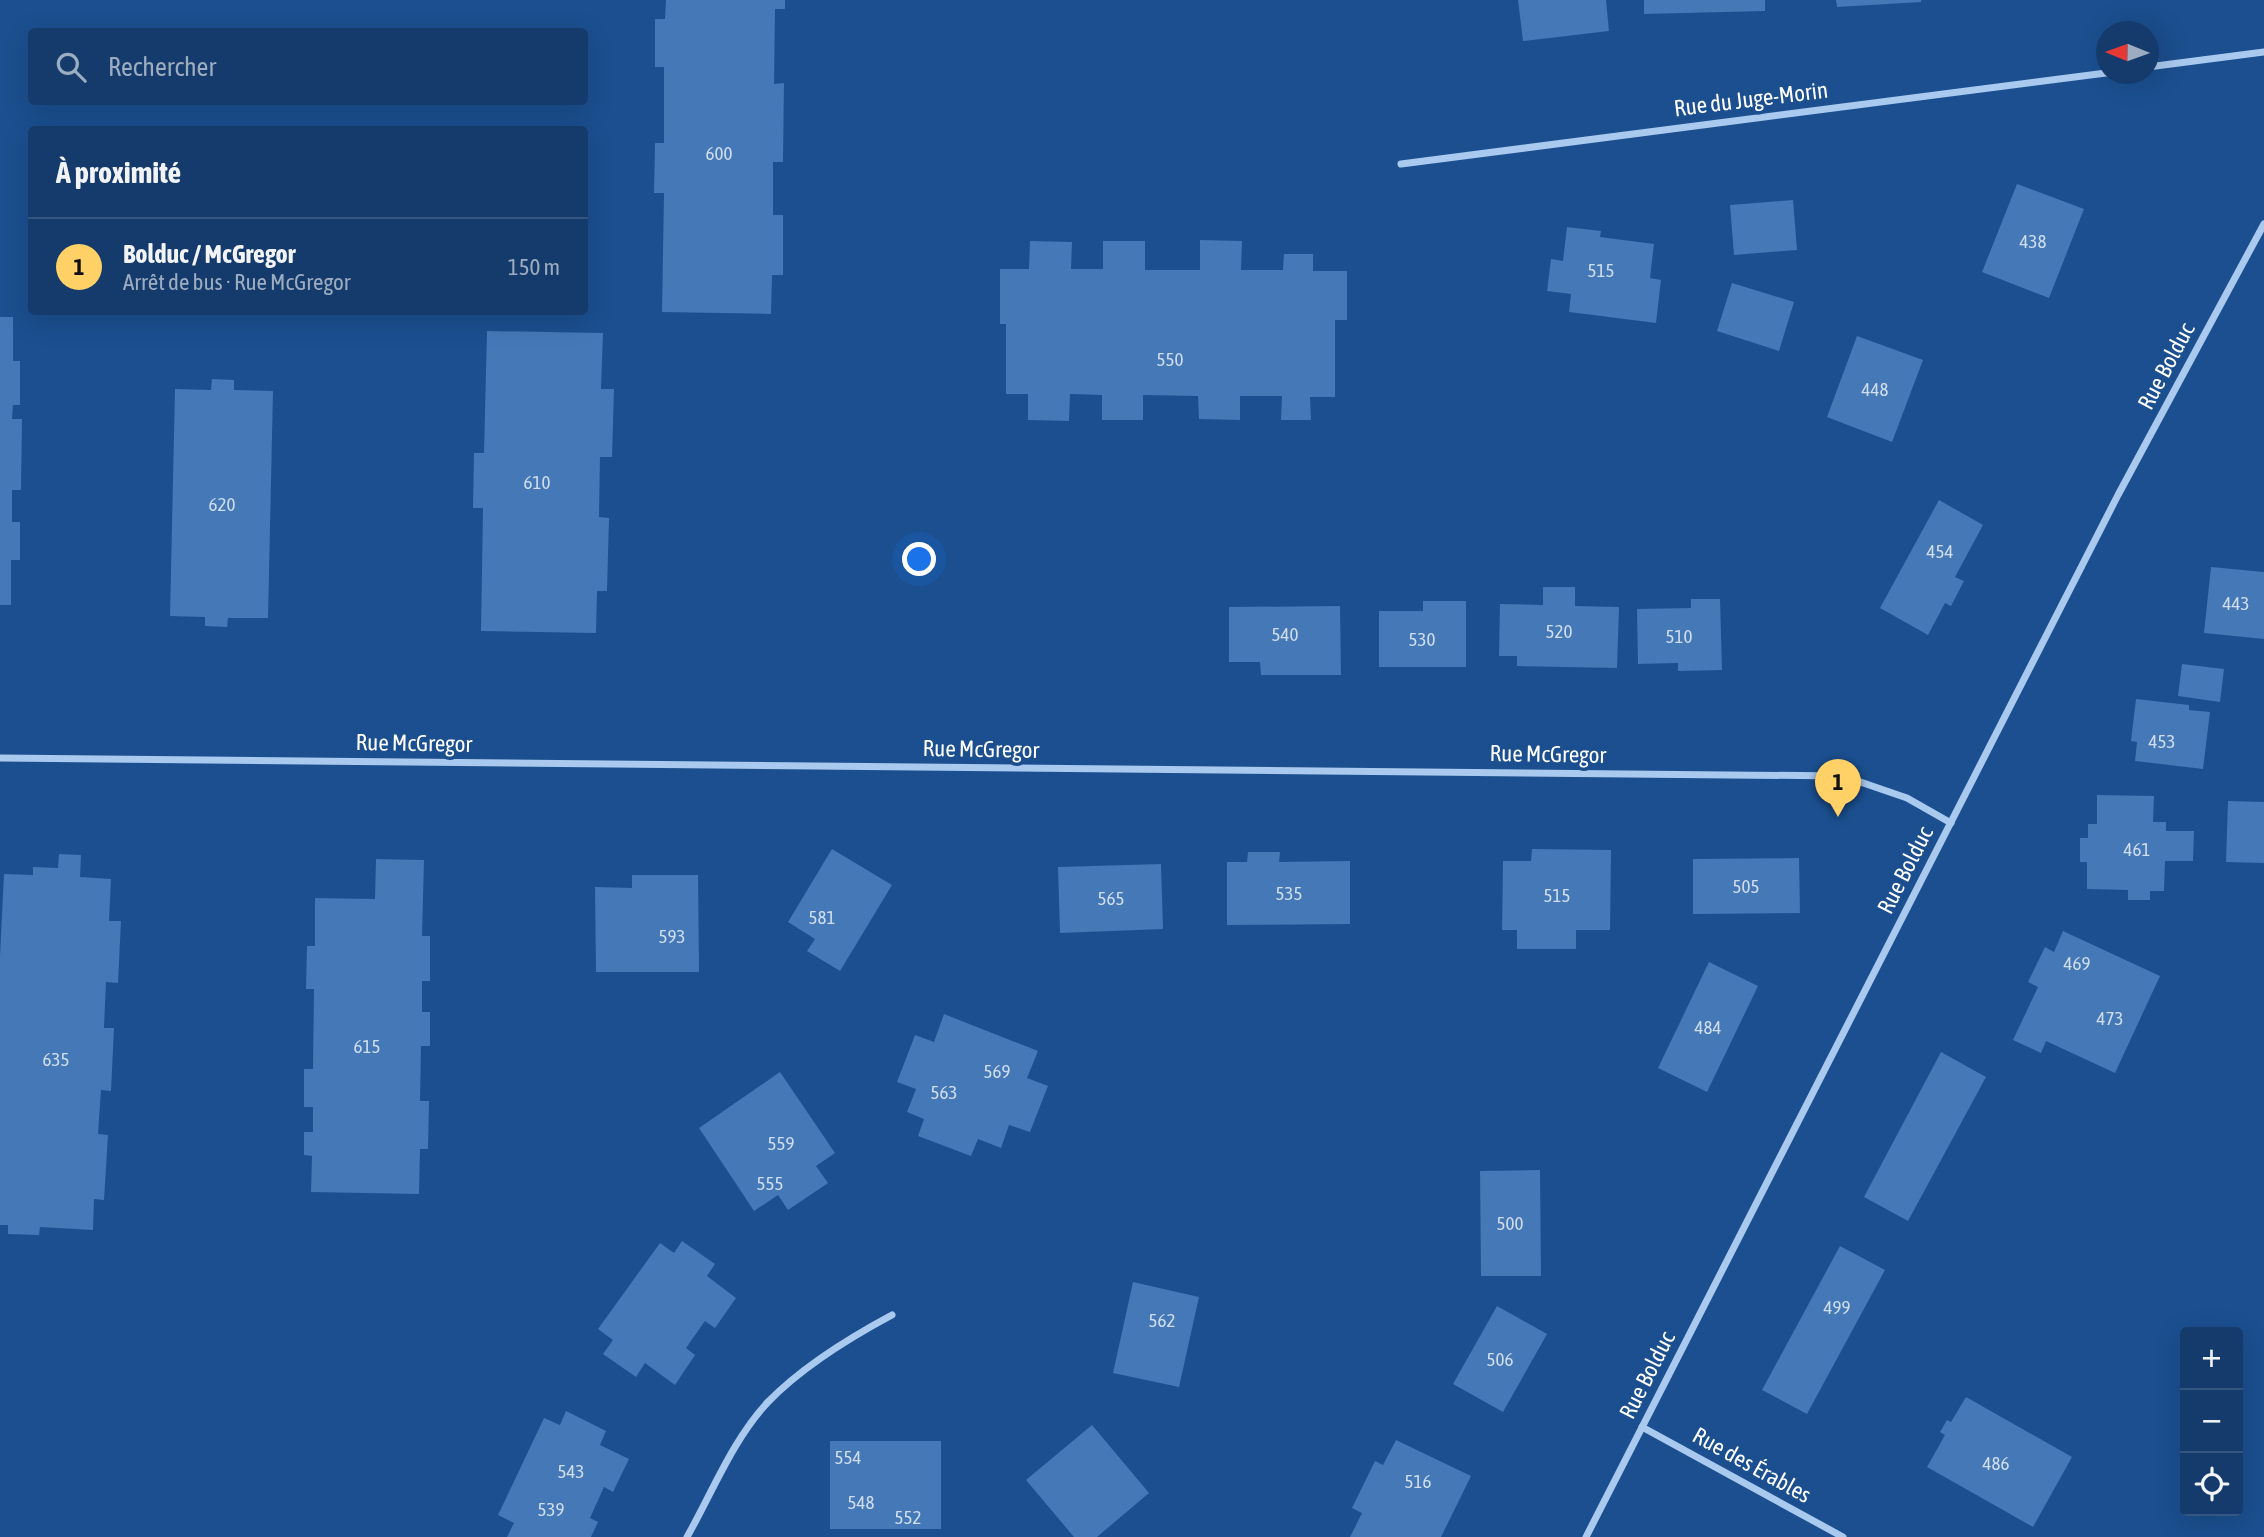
<!DOCTYPE html>
<html lang="fr">
<meta charset="utf-8">
<style>
:root{--surface:#143b6b;--page:#1d4271;--text:#f1f3f6;--muted:#9dadc1;--line:#33557e;--accent:#ffd166}
body{margin:0;font-family:"Asap Condensed",sans-serif;background:var(--page);color:var(--text)}
.controls{position:absolute;right:21px;bottom:21px;display:grid;overflow:hidden;border-radius:7px;box-shadow:0 7px 28px #0002}
.controls button{width:63px;height:63px;display:grid;place-items:center;padding:0;border:0;border-bottom:2px solid var(--line);background:var(--surface);color:var(--text);font:35px sans-serif}
.compass{position:absolute;left:2096px;top:21px;width:63px;height:63px;border-radius:50%;background:var(--surface);box-shadow:0 7px 28px #0002;rotate:271deg}
.you{position:absolute;left:920px;top:560px;width:24px;height:24px;margin:-18px;border:5px solid #fff;border-radius:50%;background:#1a73e8;box-shadow:0 0 0 10px #1a73e833}
.badge{display:grid;place-items:center;width:46px;height:46px;border-radius:50%;background:var(--accent);color:#111;font-size:23px;font-weight:700}
.pin{position:absolute;translate:-50% -58px;filter:drop-shadow(0 2px 4px #0008)}
.pin::after{content:'';position:absolute;top:37px;width:24px;height:21px;background:inherit;clip-path:polygon(0 0,100% 0,50% 100%)}
.list{margin:0;padding:0;list-style:none}
h2{display:flex;justify-content:space-between;align-items:center;height:91px;margin:0;padding:0 28px;font-size:30px}
h2 small{font-size:23px;font-weight:400;color:var(--muted)}
.list li{display:grid;grid-template-columns:46px 1fr auto;gap:21px;align-items:center;box-sizing:border-box;height:98px;padding:0 28px;border-top:2px solid var(--line)}
.list b{display:block;font-size:26px;white-space:nowrap}
.list p{margin:0;font-size:23px;white-space:nowrap;color:var(--muted)}
.list em{font-size:23px;font-style:normal;color:var(--muted)}
.icon{flex:none;width:38px;height:38px;fill:none;stroke:currentColor;stroke-width:2;stroke-linecap:round;stroke-linejoin:round}
.map{position:relative;flex:none;width:2264px;height:1537px;overflow:hidden}
.search{position:absolute;background:var(--surface);box-shadow:0 7px 28px #0002;left:28px;top:28px;width:560px;height:77px;display:flex;align-items:center;gap:18px;box-sizing:border-box;padding:0 24px;border-radius:7px;color:var(--muted);font-size:26px}
.panel{position:absolute;background:var(--surface);box-shadow:0 7px 28px #0002;left:28px;top:126px;width:560px;height:189px;border-radius:7px}
.map>svg:first-child{display:block}
.building{fill:#4478b7}
.lines{fill:none;stroke-linecap:round;stroke-linejoin:round}
.minor{stroke:#a9c9ee;stroke-width:7}
.labels{text-anchor:middle;dominant-baseline:central;stroke-width:7;stroke-linejoin:round;paint-order:stroke}
.number-label{font-size:19px;fill:#d0dded}
.street-label{font-size:23px;fill:#fff;stroke:#1b4f8f}
</style>
<div class="map">
<svg width="2264" height="1537" viewBox="0 0 2264 1537">
<rect width="100%" height="100%" fill="#1b4f8f"/>
<g class="building">
<polygon points="666,0 785,0 785,9 775,9 774,84 784,83 783,162 773,162 773,215 783,215 783,275 772,275 771,314 662,312 664,193 654,193 655,143 664,143 664,67 655,67 655,19 665,19"/>
<polygon points="1518,0 1606,0 1609,31 1523,41"/>
<polygon points="1644,0 1765,0 1765,11 1644,14"/>
<polygon points="1836,0 1921,0 1921,2 1837,7"/>
<polygon points="2017,184 2084,209 2049,298 1982,272"/>
<polygon points="1793,200 1797,250 1734,255 1730,205"/>
<polygon points="1567,227 1601,231 1600,237 1654,244 1650,278 1661,280 1656,323 1569,312 1571,294 1547,291 1551,259 1563,261"/>
<polygon points="1200,240 1242,241 1241,270 1283,270 1284,254 1313,254 1313,271 1347,271 1347,320 1335,320 1335,397 1310,397 1311,420 1281,420 1282,396 1240,396 1240,420 1199,419 1198,396 1143,395 1143,420 1102,420 1102,395 1070,394 1069,421 1028,420 1028,394 1006,394 1006,324 1000,324 1000,269 1029,269 1030,241 1072,242 1071,269 1103,269 1103,241 1145,241 1145,270 1200,270"/>
<polygon points="1732,283 1794,302 1779,351 1717,331"/>
<polygon points="0,317 13,317 13,361 20,361 20,405 13,405 12,419 22,419 21,490 12,490 12,522 20,522 20,560 11,560 11,605 0,605"/>
<polygon points="487,331 603,333 601,389 614,389 612,457 600,457 599,517 609,518 607,591 597,591 596,633 481,631 483,508 473,508 474,453 484,453"/>
<polygon points="1857,336 1923,360 1892,442 1827,417"/>
<polygon points="212,379 234,380 234,390 273,391 268,618 228,618 227,627 205,626 205,617 170,616 175,389 211,390"/>
<polygon points="1939,500 1983,525 1955,577 1964,581 1951,606 1945,603 1928,635 1880,608"/>
<polygon points="2211,567 2264,572 2264,639 2204,633"/>
<polygon points="1543,587 1575,587 1575,606 1619,607 1617,668 1517,666 1517,656 1499,656 1500,604 1543,605"/>
<polygon points="1691,599 1720,599 1722,670 1678,671 1678,663 1638,664 1637,609 1691,608"/>
<polygon points="1423,601 1466,601 1466,667 1379,667 1379,611 1423,611"/>
<polygon points="1340,606 1341,675 1261,675 1260,662 1229,662 1229,607"/>
<polygon points="2182,664 2224,669 2220,702 2178,696"/>
<polygon points="2136,699 2189,705 2189,710 2210,712 2203,769 2135,761 2137,742 2131,741"/>
<polygon points="2097,795 2154,796 2153,822 2166,822 2166,831 2194,831 2193,861 2165,861 2164,891 2150,891 2150,900 2128,900 2128,890 2087,889 2087,862 2080,862 2080,838 2088,838 2088,824 2097,824"/>
<polygon points="2228,801 2264,802 2264,863 2226,862"/>
<polygon points="832,849 892,885 840,971 807,951 815,939 788,922"/>
<polygon points="1532,849 1611,850 1610,930 1576,930 1576,949 1517,949 1517,930 1502,930 1503,861 1531,861"/>
<polygon points="1248,852 1280,852 1279,862 1350,861 1350,924 1227,925 1227,862 1247,862"/>
<polygon points="59,854 81,855 80,877 111,879 109,921 121,921 118,983 106,982 104,1028 114,1028 111,1091 101,1090 98,1134 108,1135 104,1200 94,1199 93,1230 40,1227 39,1235 8,1234 8,1225 0,1225 0,956 4,874 33,875 33,867 58,868"/>
<polygon points="1799,858 1800,913 1693,914 1693,859"/>
<polygon points="376,859 424,860 422,936 430,936 430,981 422,981 422,1012 430,1012 430,1046 421,1046 420,1101 429,1101 428,1149 420,1149 419,1194 311,1192 312,1156 304,1155 304,1132 313,1132 313,1107 304,1107 304,1069 313,1069 314,989 306,989 307,946 315,946 315,898 375,899"/>
<polygon points="1161,864 1163,929 1060,933 1058,867"/>
<polygon points="632,875 698,875 699,972 596,972 595,887 632,888"/>
<polygon points="2063,931 2160,976 2115,1073 2046,1041 2041,1053 2013,1040 2038,987 2028,982 2045,947 2054,952"/>
<polygon points="1709,962 1758,986 1707,1092 1658,1068"/>
<polygon points="944,1014 1038,1051 1027,1078 1048,1086 1030,1132 1009,1125 1001,1148 978,1139 971,1156 918,1136 924,1119 907,1112 916,1089 897,1082 915,1035 934,1042"/>
<polygon points="1941,1052 1986,1077 1908,1221 1864,1197"/>
<polygon points="780,1072 835,1153 816,1166 828,1183 788,1210 778,1195 754,1211 699,1128"/>
<polygon points="1540,1170 1541,1276 1481,1276 1480,1171"/>
<polygon points="682,1241 715,1264 707,1276 736,1298 715,1328 705,1321 686,1348 695,1355 675,1385 645,1363 636,1377 603,1354 613,1340 598,1329 660,1243 674,1253"/>
<polygon points="1840,1246 1885,1270 1807,1414 1762,1390"/>
<polygon points="1133,1282 1199,1297 1179,1387 1113,1373"/>
<polygon points="1497,1306 1547,1334 1503,1412 1453,1384"/>
<polygon points="1966,1397 2072,1457 2033,1527 1927,1467 1945,1435 1940,1432 1947,1420 1951,1422"/>
<polygon points="566,1411 606,1431 600,1445 629,1459 613,1492 604,1487 590,1518 598,1522 591,1537 507,1537 514,1523 498,1515 544,1418 560,1425"/>
<polygon points="1092,1425 1149,1493 1097,1537 1074,1537 1026,1480"/>
<polygon points="1396,1440 1471,1476 1441,1537 1350,1537 1362,1513 1352,1508 1375,1461 1383,1465"/>
<rect x="830" y="1441" width="111" height="88"/>
</g>
<g class="lines">
<g class="minor">
<polyline points="2148,67 2264,52"/>
<polyline points="1401,164 2106,73"/>
<polyline points="0,758 1843,776 1907,798 1951,823"/>
<polyline points="1642,1427 1843,1537"/>
<path d="M687,1537C712,1493 733,1439 768,1402C802,1367 849,1338 892,1315"/>
<polyline points="1586,1537 2118,495 2264,224"/>
</g>
</g>
<g class="labels">
<g class="number-label">
<text x="719" y="153">600</text>
<text x="2033" y="241">438</text>
<text x="1601" y="270">515</text>
<text x="1170" y="359">550</text>
<text x="1875" y="389">448</text>
<text x="537" y="482">610</text>
<text x="222" y="504">620</text>
<text x="1940" y="551">454</text>
<text x="2236" y="603">443</text>
<text x="1559" y="631">520</text>
<text x="1285" y="634">540</text>
<text x="1679" y="636">510</text>
<text x="1422" y="639">530</text>
<text x="2162" y="741">453</text>
<text x="2137" y="849">461</text>
<text x="1746" y="886">505</text>
<text x="1289" y="893">535</text>
<text x="1557" y="895">515</text>
<text x="1111" y="898">565</text>
<text x="822" y="917">581</text>
<text x="672" y="936">593</text>
<text x="2077" y="963">469</text>
<text x="2110" y="1018">473</text>
<text x="1708" y="1027">484</text>
<text x="367" y="1046">615</text>
<text x="56" y="1059">635</text>
<text x="997" y="1071">569</text>
<text x="944" y="1092">563</text>
<text x="781" y="1143">559</text>
<text x="770" y="1183">555</text>
<text x="1510" y="1223">500</text>
<text x="1837" y="1307">499</text>
<text x="1162" y="1320">562</text>
<text x="1500" y="1359">506</text>
<text x="848" y="1457">554</text>
<text x="1996" y="1463">486</text>
<text x="571" y="1471">543</text>
<text x="1418" y="1481">516</text>
<text x="861" y="1502">548</text>
<text x="551" y="1509">539</text>
<text x="908" y="1517">552</text>
</g>
<g class="street-label">
<text transform="translate(1751 99) rotate(-7)">Rue du Juge-Morin</text>
<text transform="translate(2166 366) rotate(-62)">Rue Bolduc</text>
<text transform="translate(414 743) rotate(1)">Rue McGregor</text>
<text transform="translate(981 749) rotate(1)">Rue McGregor</text>
<text transform="translate(1548 754) rotate(1)">Rue McGregor</text>
<text transform="translate(1905 870) rotate(-63)">Rue Bolduc</text>
<text transform="translate(1647 1375) rotate(-63)">Rue Bolduc</text>
<text transform="translate(1752 1465) rotate(29)">Rue des Érables</text>
</g>
</g>
</svg>
<div class="controls">
<button>+</button>
<button>−</button>
<button><svg class="icon" aria-label="locate" viewBox="0 0 24 24"><circle cx="12" cy="12" r="6"/><path d="M12 2v4M12 18v4M2 12h4M18 12h4"/></svg></button>
</div>
<svg class="compass" viewBox="-18 -18 36 36"><path d="M0-13l5 13h-10z" fill="#e53935"/><path d="M0 13l5-13h-10z" fill="#9dadc1"/></svg>
<div class="you"></div>
<div class="pin badge" style="left:1838px;top:817px">1</div>
<div class="search"><svg class="icon" aria-label="search" viewBox="0 0 24 24"><circle cx="10" cy="10" r="6"/><path d="M15 15l6 6"/></svg>Rechercher</div>
<section class="panel">
<h2>À proximité<small></small></h2>
<ul class="list">
<li><span class="badge">1</span><div><b>Bolduc / McGregor</b><p>Arrêt de bus · Rue McGregor</p></div><em>150 m</em></li>
</ul>
</section>
</div>
